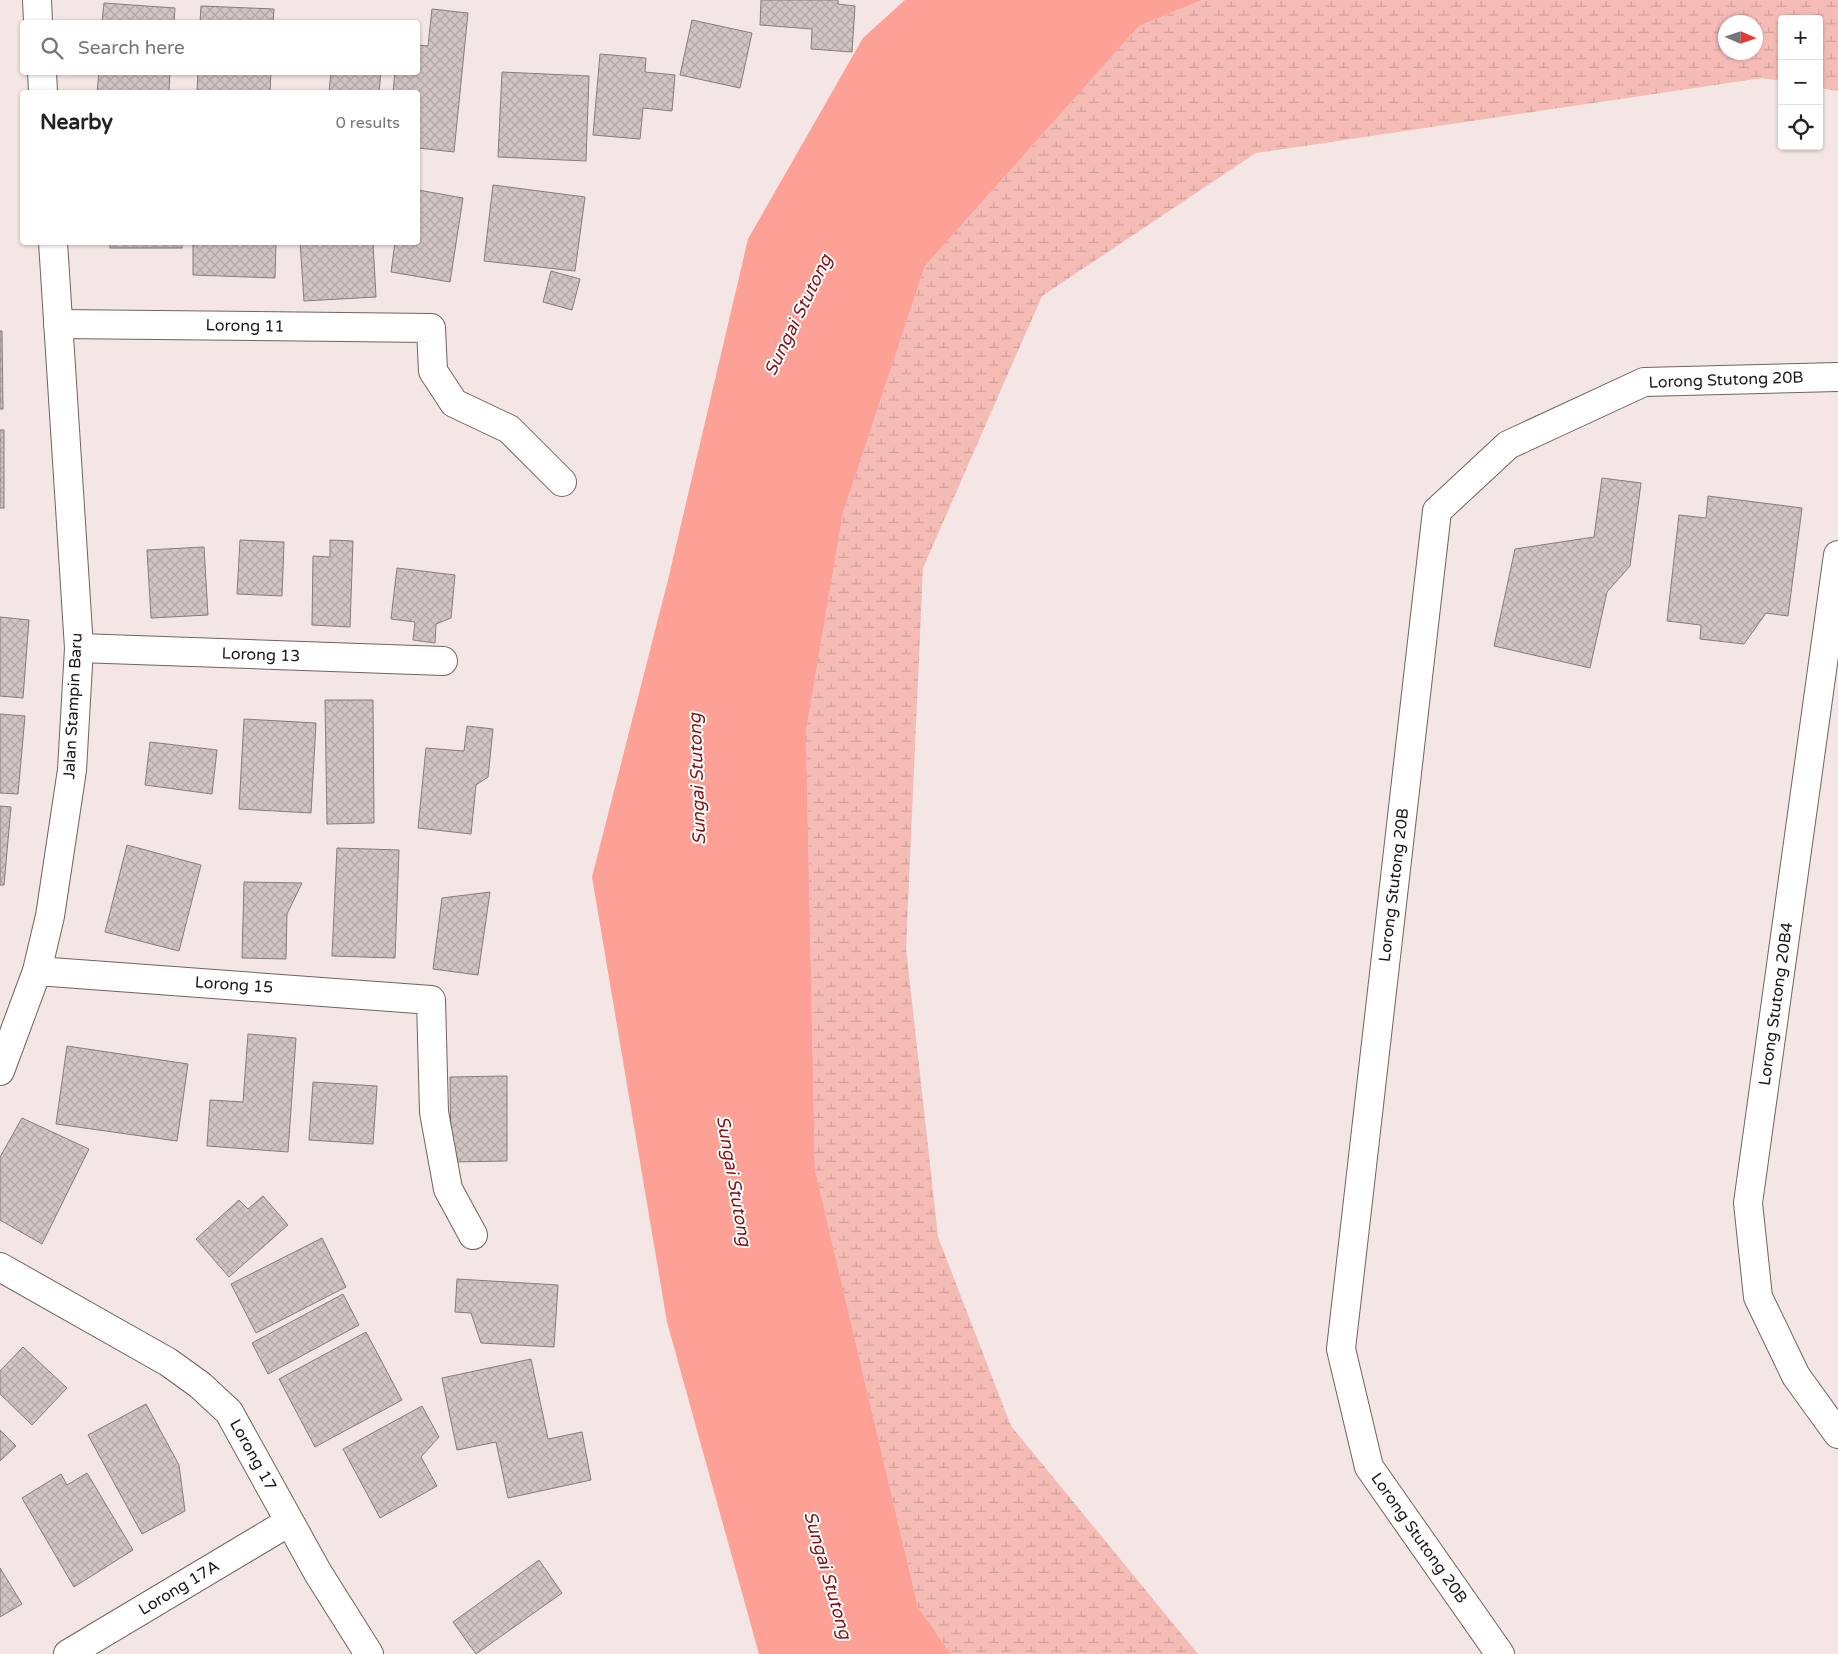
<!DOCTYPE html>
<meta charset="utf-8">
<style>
:root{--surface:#fff;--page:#f6f6f6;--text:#222;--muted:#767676;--line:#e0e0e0}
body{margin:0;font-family:"Varela Round",sans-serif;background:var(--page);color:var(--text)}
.controls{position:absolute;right:15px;top:15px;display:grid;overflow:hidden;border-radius:5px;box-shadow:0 1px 4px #0004}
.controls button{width:45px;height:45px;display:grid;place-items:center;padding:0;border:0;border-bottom:1px solid var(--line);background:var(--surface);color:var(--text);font:25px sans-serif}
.compass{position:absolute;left:1718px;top:15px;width:45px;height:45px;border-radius:50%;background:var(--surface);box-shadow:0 1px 4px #0004;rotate:93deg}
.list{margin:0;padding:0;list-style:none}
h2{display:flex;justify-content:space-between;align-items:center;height:65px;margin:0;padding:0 20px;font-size:21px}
h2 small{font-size:16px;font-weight:400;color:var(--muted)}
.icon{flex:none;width:28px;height:28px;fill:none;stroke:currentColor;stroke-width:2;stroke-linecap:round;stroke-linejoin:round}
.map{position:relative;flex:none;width:1838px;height:1654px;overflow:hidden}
.search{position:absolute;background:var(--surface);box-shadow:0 1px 4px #0004;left:20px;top:20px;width:400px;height:55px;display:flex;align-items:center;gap:12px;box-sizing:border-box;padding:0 18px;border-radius:5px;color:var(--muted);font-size:19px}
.panel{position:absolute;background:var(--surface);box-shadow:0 1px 4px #0004;left:20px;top:90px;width:400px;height:155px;border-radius:5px}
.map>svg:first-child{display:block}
.wetland{fill:url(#wetland-marsh);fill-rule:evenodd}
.water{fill:#fda096}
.building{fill:url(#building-cross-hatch);stroke:#887d7b}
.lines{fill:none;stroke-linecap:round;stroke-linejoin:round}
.minor-casing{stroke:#6f6462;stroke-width:30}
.tertiary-casing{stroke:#6f6462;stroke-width:30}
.minor{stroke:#fff;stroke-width:28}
.tertiary{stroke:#fff;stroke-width:28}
.labels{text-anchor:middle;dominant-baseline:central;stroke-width:4;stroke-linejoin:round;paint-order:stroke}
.street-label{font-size:16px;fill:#1a1615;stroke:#fff}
.water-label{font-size:18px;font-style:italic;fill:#821517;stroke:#fff}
</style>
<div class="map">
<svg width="1838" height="1654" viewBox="0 0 1838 1654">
<defs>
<pattern id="wetland-marsh" width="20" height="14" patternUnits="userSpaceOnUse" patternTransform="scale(1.25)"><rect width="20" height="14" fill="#f5bbb5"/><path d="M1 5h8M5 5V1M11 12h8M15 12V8" fill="none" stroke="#d1a09b"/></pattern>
<pattern id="building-cross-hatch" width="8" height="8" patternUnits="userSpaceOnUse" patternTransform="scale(1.25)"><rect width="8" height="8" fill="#d1c4c3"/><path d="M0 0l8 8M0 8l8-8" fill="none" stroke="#b3a8a7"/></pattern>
</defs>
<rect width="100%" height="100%" fill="#f3e6e4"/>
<path class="wetland" d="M1202,0H1838V91L1819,88V19H1782V81L1762,78L1256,153L1042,296L923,568L906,948L938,1237L1011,1426L1198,1654H951L918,1607L815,1170L806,731L843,513L925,266L1139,26ZM1726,22H1756V52H1726Z"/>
<polygon class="water" points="905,0 1202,0 1139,26 925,266 843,513 806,731 815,1170 918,1607 951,1654 759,1654 667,1322 592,877 668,580 748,239 863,38"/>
<g class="building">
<polygon points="761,0 838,0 838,4 855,6 852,52 811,49 812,29 760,25"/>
<polygon points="104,3 175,8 174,22 102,22"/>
<polygon points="201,6 274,9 273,22 200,22"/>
<polygon points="432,9 468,13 454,152 418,148 418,92 393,92 395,72 418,72 418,45 428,46"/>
<polygon points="692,20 752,33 740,88 680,75"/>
<polygon points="600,54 646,58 645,72 675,75 672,111 643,108 640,139 593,135"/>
<polygon points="99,72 170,72 169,92 97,92"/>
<polygon points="198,72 271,72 270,92 197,92"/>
<polygon points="331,72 381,72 379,92 329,92"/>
<polygon points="502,72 589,76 586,161 498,157"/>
<polygon points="493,185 585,197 575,271 484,261"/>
<polygon points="418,190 463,198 450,282 391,272 395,242 418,242"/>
<rect x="110" y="242" width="72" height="6"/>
<polygon points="193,242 276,242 275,278 193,275"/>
<polygon points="300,242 373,242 376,297 304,301"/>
<polygon points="551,271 580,279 572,310 543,302"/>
<polygon points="0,331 2,331 3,409 0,409"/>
<rect x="0" y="430" width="4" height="78"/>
<polygon points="1602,478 1641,483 1630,566 1607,592 1590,668 1494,646 1515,549 1594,537"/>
<polygon points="1708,496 1802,508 1788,616 1766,613 1744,644 1700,639 1701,625 1667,621 1679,515 1706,518"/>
<polygon points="240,540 284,542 282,596 237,594"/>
<polygon points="330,540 353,541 350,627 312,625 313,556 330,557"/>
<polygon points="204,547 208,615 151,618 147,550"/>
<polygon points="397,568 455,575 451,618 436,624 435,643 413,640 415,622 391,619"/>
<polygon points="0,617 29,620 23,698 0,696"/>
<polygon points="325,700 373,700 374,823 327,824"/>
<polygon points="0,714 25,716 18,794 0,793"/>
<polygon points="244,719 316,723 311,813 239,809"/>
<polygon points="467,726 493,729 488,777 476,785 471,834 418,828 426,748 464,751"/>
<polygon points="150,742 217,750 212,794 145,785"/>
<polygon points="0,806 11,807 4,885 0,885"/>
<polygon points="127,845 201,865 179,951 105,932"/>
<polygon points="337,848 399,850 395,958 332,956"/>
<polygon points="244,882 302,883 287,914 286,959 242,958"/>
<polygon points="490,892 478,975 433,969 442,898"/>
<polygon points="248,1034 296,1038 288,1152 207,1146 210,1100 243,1102"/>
<polygon points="67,1046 188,1064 177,1141 56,1124"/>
<polygon points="507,1076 507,1161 451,1162 450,1077"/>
<polygon points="313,1082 377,1086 373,1144 309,1140"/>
<polygon points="22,1118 89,1149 42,1244 0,1220 0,1157"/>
<polygon points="263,1196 288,1225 229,1277 196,1239 239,1200 248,1209"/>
<polygon points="322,1238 346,1287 256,1333 231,1284"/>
<polygon points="457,1279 558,1285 554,1347 481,1343 471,1313 455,1312"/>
<polygon points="343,1294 359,1325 268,1374 252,1343"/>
<polygon points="366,1332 402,1400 315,1447 279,1379"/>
<polygon points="23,1347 67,1388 32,1425 0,1394 0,1371"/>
<polygon points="531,1359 548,1439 582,1432 591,1480 508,1498 496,1442 457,1450 442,1378"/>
<polygon points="146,1404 179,1465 185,1511 142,1534 88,1435"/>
<polygon points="422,1406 439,1437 421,1457 437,1486 380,1518 343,1449"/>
<polygon points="0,1430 16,1446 0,1461"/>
<polygon points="87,1473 133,1550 74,1587 22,1498 61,1474 67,1485"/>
<polygon points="539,1560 562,1593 476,1654 453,1622"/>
<polygon points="0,1568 22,1604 0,1617"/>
</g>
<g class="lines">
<defs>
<g id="minor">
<polyline points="58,324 431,328 433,371 454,403 509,429 562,482"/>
<polyline points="1838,555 1748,1203 1758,1297 1796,1376 1838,1434"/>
<polyline points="79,648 443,661"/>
<polyline points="37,971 431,1000 434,1112 448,1189 473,1235"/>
<polyline points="0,1267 168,1362 200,1385 229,1412 318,1573 369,1654"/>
<polyline points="68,1654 289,1522"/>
<polyline points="1500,1654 1369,1467 1341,1349 1437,511 1508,445 1644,382 1838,377"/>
</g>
<g id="tertiary">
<polyline points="37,0 38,22"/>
<polyline points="42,72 43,92"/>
<polyline points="0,1071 37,971 50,916 72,770 79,648 53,242"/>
</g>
</defs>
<use href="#minor" class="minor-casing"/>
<use href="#tertiary" class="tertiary-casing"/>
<use href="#minor" class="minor"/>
<use href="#tertiary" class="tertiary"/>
</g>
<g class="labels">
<g class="street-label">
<text transform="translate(245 326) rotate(1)">Lorong 11</text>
<text transform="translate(1726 380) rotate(-2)">Lorong Stutong 20B</text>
<text transform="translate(261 655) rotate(2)">Lorong 13</text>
<text transform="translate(73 706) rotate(-87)">Jalan Stampin Baru</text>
<text transform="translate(1394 885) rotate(-83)">Lorong Stutong 20B</text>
<text transform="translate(234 985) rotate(4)">Lorong 15</text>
<text transform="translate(1776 1004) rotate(-82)">Lorong Stutong 20B4</text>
<text transform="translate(253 1455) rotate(61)">Lorong 17</text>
<text transform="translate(1419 1538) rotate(55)">Lorong Stutong 20B</text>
<text transform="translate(179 1588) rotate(-31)">Lorong 17A</text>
</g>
<g class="water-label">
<text transform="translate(798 315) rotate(-64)">Sungai Stutong</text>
<text transform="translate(697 779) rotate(-92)">Sungai Stutong</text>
<text transform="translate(734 1181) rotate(80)">Sungai Stutong</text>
<text transform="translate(828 1575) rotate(74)">Sungai Stutong</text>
</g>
</g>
</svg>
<div class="controls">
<button>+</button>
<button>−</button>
<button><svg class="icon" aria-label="locate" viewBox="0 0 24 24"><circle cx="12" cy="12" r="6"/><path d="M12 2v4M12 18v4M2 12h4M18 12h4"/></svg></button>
</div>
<svg class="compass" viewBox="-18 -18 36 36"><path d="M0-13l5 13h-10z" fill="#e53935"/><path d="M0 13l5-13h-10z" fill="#767676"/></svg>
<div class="search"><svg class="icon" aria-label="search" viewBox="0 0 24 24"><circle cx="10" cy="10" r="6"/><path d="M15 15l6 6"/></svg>Search here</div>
<section class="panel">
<h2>Nearby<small>0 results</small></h2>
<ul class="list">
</ul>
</section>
</div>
